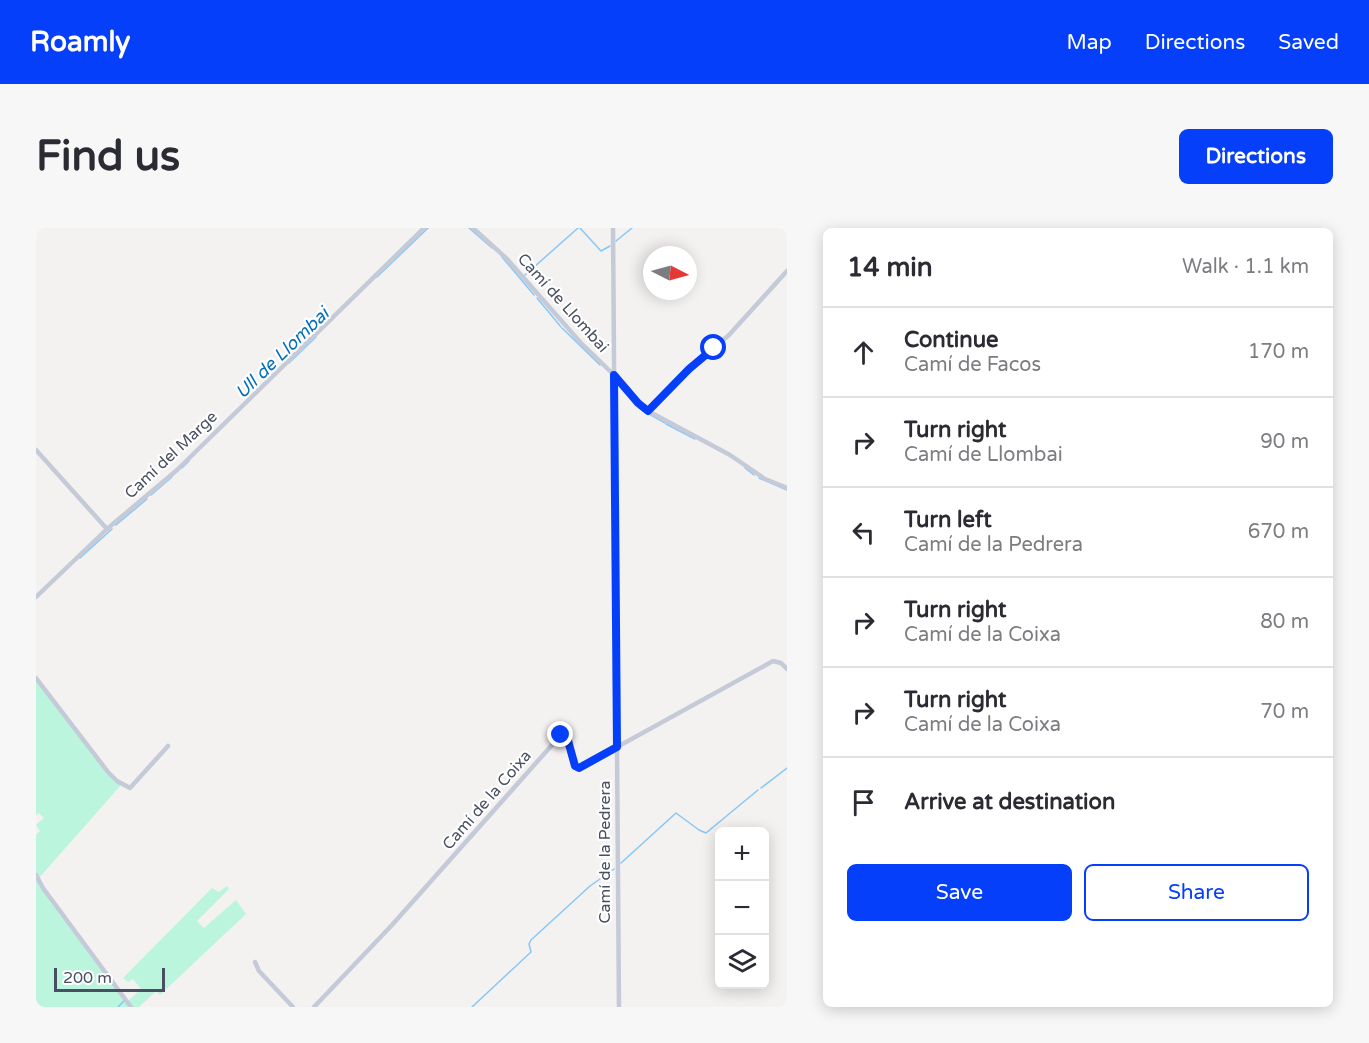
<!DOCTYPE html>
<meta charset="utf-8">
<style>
:root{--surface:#fff;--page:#f7f7f7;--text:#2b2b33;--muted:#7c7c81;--line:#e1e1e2;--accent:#053ffa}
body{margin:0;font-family:"Varela Round",sans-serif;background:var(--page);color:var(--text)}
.controls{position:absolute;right:18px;bottom:18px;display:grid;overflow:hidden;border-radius:9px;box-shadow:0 3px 15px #0003}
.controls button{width:54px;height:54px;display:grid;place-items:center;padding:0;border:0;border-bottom:2px solid var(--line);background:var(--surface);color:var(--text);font:30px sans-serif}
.compass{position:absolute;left:607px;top:18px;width:54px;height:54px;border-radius:50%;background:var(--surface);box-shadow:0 3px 15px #0003;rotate:96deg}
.scale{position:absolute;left:18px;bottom:15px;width:111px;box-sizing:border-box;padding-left:6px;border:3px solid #474f61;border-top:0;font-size:16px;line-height:21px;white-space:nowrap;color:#474f61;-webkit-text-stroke:4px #fff;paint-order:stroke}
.stop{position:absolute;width:18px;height:18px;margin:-14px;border:4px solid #053ffa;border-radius:50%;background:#fff}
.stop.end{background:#053ffa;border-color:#fff;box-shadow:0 2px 6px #0008}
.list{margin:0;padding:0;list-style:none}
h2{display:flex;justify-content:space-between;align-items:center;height:78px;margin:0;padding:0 24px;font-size:26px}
h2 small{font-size:20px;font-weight:400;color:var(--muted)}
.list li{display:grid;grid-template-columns:39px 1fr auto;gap:18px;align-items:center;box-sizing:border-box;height:90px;padding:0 24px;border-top:2px solid var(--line)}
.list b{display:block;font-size:22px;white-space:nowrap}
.list p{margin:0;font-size:20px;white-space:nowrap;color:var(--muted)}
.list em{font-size:20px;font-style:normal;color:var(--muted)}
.actions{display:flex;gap:12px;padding:18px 24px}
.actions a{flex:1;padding:14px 0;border:2px solid var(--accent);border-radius:9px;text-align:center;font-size:21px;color:var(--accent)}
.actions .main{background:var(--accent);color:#fff}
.icon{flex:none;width:33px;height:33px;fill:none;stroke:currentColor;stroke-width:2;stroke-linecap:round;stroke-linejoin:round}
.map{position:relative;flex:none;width:751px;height:779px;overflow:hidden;border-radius:9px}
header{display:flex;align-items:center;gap:36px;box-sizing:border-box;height:84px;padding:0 30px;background:var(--accent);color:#fff}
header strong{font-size:28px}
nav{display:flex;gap:33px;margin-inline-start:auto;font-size:21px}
.intro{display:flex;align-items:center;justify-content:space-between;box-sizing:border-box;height:144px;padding:0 36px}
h1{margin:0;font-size:42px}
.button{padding:15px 27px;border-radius:9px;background:var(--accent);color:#fff;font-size:21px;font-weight:700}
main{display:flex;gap:36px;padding:0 36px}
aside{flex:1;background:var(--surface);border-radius:9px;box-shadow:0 3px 15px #0003}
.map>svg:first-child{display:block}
.green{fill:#bcf5dd}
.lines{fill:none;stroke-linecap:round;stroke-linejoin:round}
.stream{stroke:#85c8f6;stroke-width:1.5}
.street{stroke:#c4cad7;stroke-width:4.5}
.route{stroke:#053ffa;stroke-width:8}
.labels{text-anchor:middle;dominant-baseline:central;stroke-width:4.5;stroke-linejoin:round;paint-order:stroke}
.street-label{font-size:16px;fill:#474f61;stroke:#fff}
.water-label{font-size:18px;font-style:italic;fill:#006ebb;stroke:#fff}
</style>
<header>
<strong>Roamly</strong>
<nav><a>Map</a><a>Directions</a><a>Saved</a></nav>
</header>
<div class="intro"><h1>Find us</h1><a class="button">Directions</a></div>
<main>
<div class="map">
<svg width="751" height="779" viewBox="0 0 751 779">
<rect width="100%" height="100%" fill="#f4f1f1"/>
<g class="green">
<polygon points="0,451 67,539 86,556 2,651 95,779 0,779 0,607 4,603 0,597 8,590 3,585 0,587"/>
<polygon points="191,658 193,661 161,693 168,700 200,672 210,686 124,767 120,763 103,779 96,779 92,773 105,761 97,751 92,754 87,750 176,660 183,664"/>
</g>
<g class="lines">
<g class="stream">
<polyline points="433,0 456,20"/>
<polyline points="544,0 565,23 574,18"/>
<polyline points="580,13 596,0"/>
<polyline points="466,29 498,67"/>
<polyline points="489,47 542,0"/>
<polyline points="341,49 392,0"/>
<polyline points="501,70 525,99"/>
<polyline points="526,100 564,137"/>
<polyline points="253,135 280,109"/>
<polyline points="581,155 606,182 629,195"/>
<polyline points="630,196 659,211"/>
<polyline points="146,240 153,233"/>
<polyline points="709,240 718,247"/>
<polyline points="723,250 751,262"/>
<polyline points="115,267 136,249"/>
<polyline points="80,297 111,271"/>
<polyline points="44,330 76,301"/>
<polyline points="725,560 751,540"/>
<polyline points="585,635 640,585 663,602 670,605 722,562"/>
<polyline points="82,779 88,773"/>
<polyline points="436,779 495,724 493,716 495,712 554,658 578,641"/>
</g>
<g class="street">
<polyline points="437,0 470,30 545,115 578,147 602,175 612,183 694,227 729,251 751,260"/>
<polyline points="577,0 583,779"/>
<polyline points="612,183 653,141 693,107 751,43"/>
<polyline points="0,222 71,301"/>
<polyline points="0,369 71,301 141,242 388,0"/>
<polyline points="0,450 72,544 81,553 94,560 132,518"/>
<polyline points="0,647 7,660 95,779"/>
<polyline points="219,734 223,743 257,779"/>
<polyline points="278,779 356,697 524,508 528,507 531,509 539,538 543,540 737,433 745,435 751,441"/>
</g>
</g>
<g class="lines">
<polyline class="route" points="525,507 531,509 539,538 543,540 581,519 578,147 602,175 612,183 653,141 678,120"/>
</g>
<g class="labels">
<g class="street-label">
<text transform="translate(527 75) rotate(48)">Camí de Llombai</text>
<text transform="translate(135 227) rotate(-43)">Camí del Marge</text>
<text transform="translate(451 572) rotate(-49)">Camí de la Coixa</text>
<text transform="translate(569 624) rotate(-90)">Camí de la Pedrera</text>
</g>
<g class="water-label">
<text transform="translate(246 125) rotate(-44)">Ull de Llombai</text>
</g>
</g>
</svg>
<div class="controls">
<button>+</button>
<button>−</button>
<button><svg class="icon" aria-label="layers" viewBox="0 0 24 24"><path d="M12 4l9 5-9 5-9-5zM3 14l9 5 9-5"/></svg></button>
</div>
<svg class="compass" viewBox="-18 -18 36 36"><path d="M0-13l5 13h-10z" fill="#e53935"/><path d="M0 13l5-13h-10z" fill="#7c7c81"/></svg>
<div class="scale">200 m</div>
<div class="stop" style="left:678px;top:120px"></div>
<div class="stop end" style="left:525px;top:507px"></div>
</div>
<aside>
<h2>14 min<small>Walk · 1.1 km</small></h2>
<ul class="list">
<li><svg class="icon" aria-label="ahead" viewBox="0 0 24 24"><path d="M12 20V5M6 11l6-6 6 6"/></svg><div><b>Continue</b><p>Camí de Facos</p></div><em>170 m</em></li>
<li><svg class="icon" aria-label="right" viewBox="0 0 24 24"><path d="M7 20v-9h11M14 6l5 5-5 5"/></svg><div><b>Turn right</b><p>Camí de Llombai</p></div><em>90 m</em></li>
<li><svg class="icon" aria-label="left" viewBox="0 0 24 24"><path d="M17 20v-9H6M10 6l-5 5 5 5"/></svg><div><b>Turn left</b><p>Camí de la Pedrera</p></div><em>670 m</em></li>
<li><svg class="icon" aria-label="right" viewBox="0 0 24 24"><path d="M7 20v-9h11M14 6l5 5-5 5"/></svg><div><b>Turn right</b><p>Camí de la Coixa</p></div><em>80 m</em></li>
<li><svg class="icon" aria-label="right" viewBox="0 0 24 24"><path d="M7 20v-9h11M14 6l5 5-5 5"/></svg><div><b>Turn right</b><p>Camí de la Coixa</p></div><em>70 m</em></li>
<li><svg class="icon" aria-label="arrive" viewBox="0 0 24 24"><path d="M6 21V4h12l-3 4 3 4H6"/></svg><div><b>Arrive at destination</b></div></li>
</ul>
<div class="actions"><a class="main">Save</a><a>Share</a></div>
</aside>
</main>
